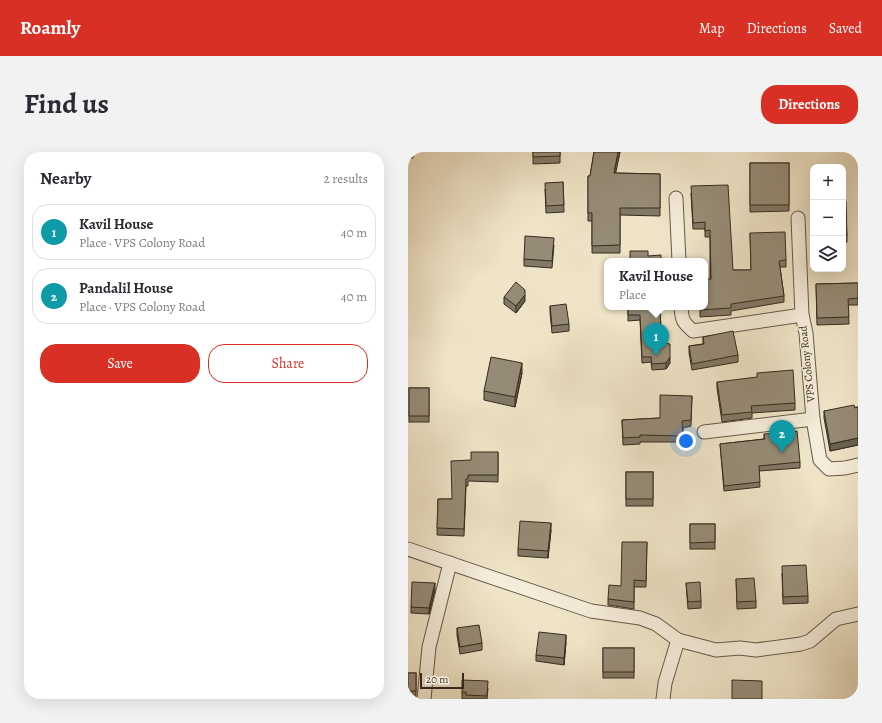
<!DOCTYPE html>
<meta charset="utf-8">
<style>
:root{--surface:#fff;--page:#f2f2f3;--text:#2b2b33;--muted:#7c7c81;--line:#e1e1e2;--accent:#d93025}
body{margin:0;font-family:Alegreya,serif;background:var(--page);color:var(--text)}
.controls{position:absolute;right:12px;top:12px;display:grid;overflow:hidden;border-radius:8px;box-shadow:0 4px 16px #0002}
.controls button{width:36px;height:36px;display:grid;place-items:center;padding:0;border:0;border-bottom:1px solid var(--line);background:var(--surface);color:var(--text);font:20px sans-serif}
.scale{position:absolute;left:12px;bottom:10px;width:44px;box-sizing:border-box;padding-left:4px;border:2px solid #362b1d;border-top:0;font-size:11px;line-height:14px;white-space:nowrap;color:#362b1d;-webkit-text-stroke:3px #f5eddb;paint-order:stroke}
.you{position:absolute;left:278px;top:289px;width:14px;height:14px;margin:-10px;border:3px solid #fff;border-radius:50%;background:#1a73e8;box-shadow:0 0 0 6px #1a73e833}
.badge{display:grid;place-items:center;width:26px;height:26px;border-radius:50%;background:var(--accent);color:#fff;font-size:13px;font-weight:700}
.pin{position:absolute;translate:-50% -33px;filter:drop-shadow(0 1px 2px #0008)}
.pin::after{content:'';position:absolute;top:21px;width:14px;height:12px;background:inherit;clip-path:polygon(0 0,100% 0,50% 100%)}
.popup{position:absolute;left:196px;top:106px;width:104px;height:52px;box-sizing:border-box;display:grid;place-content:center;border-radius:8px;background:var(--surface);filter:drop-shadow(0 1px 3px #0005);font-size:13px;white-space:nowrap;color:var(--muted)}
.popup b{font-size:15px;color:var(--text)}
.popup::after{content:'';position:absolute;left:50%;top:100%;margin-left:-8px;border:8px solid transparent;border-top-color:var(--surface)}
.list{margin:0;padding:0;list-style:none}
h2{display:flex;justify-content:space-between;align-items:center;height:52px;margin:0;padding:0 16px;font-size:17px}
h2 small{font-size:13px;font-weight:400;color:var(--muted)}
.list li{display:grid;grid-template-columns:26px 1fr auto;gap:12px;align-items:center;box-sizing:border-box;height:56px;margin:0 8px 8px;padding:0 8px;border:1px solid var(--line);border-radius:16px}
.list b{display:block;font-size:15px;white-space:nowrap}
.list p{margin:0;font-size:13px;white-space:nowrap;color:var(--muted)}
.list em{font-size:13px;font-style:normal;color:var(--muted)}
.actions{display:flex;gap:8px;padding:12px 16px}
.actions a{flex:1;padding:9px 0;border:1px solid var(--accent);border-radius:16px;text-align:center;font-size:14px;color:var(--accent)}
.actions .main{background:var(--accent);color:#fff}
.icon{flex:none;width:22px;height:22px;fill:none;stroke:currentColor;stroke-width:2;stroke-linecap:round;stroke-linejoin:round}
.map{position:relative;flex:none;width:450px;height:547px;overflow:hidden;border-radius:16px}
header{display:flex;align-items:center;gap:24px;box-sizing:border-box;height:56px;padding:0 20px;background:var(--accent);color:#fff}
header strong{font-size:19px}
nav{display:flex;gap:22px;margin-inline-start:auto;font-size:14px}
.intro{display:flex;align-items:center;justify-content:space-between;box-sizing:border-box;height:96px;padding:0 24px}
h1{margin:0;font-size:28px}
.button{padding:10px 18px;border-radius:16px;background:var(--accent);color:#fff;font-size:14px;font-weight:700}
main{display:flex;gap:24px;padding:0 24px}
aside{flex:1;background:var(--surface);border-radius:16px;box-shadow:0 4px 16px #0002}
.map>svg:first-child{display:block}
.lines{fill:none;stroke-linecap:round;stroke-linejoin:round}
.minor-casing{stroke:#645948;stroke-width:15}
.minor{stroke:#f5eddb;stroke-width:13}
.wall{fill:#817865;stroke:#362b1d}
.shaded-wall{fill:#696153;stroke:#362b1d}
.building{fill:#968b76;stroke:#362b1d}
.labels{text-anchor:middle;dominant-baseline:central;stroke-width:3;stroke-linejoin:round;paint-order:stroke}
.street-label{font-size:11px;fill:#362b1d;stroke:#f5eddb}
</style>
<header>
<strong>Roamly</strong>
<nav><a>Map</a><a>Directions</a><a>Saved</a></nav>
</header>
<div class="intro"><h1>Find us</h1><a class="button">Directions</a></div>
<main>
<aside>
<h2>Nearby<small>2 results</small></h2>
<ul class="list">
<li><span class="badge" style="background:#0f9aa8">1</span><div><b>Kavil House</b><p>Place · VPS Colony Road</p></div><em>40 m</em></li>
<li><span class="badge" style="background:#0f9aa8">2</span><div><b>Pandalil House</b><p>Place · VPS Colony Road</p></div><em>40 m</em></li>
</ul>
<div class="actions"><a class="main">Save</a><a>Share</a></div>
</aside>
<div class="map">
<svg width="450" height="547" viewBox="0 0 450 547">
<rect width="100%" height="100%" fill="#efe4c8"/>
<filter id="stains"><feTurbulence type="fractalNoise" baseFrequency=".005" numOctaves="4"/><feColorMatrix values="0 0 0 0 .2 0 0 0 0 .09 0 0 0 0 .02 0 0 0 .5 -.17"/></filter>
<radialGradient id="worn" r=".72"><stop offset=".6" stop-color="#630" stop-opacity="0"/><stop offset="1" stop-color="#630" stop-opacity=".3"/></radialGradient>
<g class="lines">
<defs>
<g id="minor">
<polyline points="268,46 271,109"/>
<polyline points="390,66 394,163"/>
<path d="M273,155C274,169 275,170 285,179L394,163L398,181L405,267L412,308L421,317L437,316L450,313"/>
<polyline points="296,280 405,267"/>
<polyline points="0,397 183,459 232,466 248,472 270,488 308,498 332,496 348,498 393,492 402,489 428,467 450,462"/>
<polyline points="16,547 21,495 42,411"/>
<polyline points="255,547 257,531 270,488"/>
</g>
</defs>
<use href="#minor" class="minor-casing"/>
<use href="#minor" class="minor"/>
</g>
<g class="wall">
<polygon points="0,0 5,0 5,6 0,7"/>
<polygon points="125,0 152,0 152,11 125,12"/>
<polygon points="186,0 212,0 207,21 252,22 252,64 212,63 212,101 184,101 184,69 180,69 180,24 182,24"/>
<polygon points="342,11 381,11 381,59 342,60"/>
<polygon points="155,30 156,60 138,61 137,37"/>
<polygon points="283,41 325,118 343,118 342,81 378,108 378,115 372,115 376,144 376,150 323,159 323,163 292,165 292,155 297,155 302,127 302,85 297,85 297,77 285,77"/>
<polygon points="435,49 439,83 439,90 435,90"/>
<polygon points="146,93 144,116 116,114 116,107"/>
<polygon points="450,131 450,153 440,153 441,172 409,173 408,132"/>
<polygon points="96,145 117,149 108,161 96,152"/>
<polygon points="142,154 161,172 161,179 144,181 142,160"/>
<polygon points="220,155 252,155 253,179 262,211 258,217 244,218 243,210 234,211 232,168 220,169"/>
<polygon points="295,185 330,203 330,210 284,218 281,201 281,194 295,192"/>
<polygon points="114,221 107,255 76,248 76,239"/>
<polygon points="309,230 387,251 387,258 344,261 344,266 314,270 309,236"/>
<rect x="1" y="236" width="20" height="34"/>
<polygon points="284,244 283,274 275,276 275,290 232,290 232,292 215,293 214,268 252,266"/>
<polygon points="450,255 450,293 422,299 416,266 416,259"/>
<polygon points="356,282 392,310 392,316 351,319 352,335 316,339 312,292 356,287"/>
<polygon points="90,300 90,330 60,329 60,334 58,334 56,384 29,383 30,347 44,347 63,308"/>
<rect x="218" y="320" width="27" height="34"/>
<rect x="282" y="372" width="25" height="25"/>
<polygon points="143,378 140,406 110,404 110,397"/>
<polygon points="239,390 238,435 226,435 226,457 200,453 200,447 213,434"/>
<polygon points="374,421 400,444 400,451 375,452"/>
<polygon points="328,427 348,449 348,456 329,457"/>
<polygon points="278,431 293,449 293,456 280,457"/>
<polygon points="27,438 21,462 3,461 3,455"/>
<polygon points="49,476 74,491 74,498 52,502 49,483"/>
<polygon points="158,490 156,513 128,509 128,503"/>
<rect x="195" y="496" width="31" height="30"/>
<rect x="0" y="521" width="8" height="24"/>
<polygon points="80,536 79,547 54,547 54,540"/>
</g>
<g class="shaded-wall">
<polygon points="210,0 212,0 206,29 206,21"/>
<polygon points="117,143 117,149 108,161 108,154"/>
<polygon points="262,205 262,211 258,217 258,211"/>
<polygon points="114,211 114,221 107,255 107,245"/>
<polygon points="450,286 450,293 422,299 422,292"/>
<polygon points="143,371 143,378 140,406 140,399"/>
<polygon points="27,431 27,438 21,462 21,456"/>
<polygon points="158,483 158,490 156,513 156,506"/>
</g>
<g class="building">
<polygon points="125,0 152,0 152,4 125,5"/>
<polygon points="186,0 210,0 206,21 252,22 252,56 212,56 212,93 184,94 184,61 180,61 180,24 182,24"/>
<rect x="342" y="11" width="39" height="42"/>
<polygon points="155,30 156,53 138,54 137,31"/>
<polygon points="320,33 325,118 343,118 342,81 377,80 378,108 371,109 376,144 323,152 323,156 292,158 292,155 297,155 297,127 303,127 302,78 297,79 297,70 285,71 283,34"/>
<polygon points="435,49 438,49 439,83 435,83"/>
<polygon points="117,84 146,86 144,109 116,107"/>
<polygon points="222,99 240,99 240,104 253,103 253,109 222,109"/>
<polygon points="108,130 117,138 117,143 108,154 96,145"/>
<polygon points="450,131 450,146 440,147 441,165 409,166 408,132"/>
<polygon points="158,152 161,172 144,174 142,154"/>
<polygon points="220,155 252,155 253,179 256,179 256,191 262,192 262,205 258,211 244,212 243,205 234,205 232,163 220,163"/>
<polygon points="325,179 330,203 284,212 281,194 296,192 295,185"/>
<polygon points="83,205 114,211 107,245 76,239"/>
<polygon points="385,218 387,251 343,254 344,260 314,263 309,230 349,225 349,221"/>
<rect x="1" y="236" width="20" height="28"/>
<polygon points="252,243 284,244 283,268 274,269 275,284 232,283 232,285 215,286 214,268 252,266"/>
<polygon points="446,253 447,256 450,255 450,286 422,292 416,259"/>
<polygon points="389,279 392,310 351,314 352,330 316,334 312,292 357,287 356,282"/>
<polygon points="63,300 90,300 90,323 60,323 60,327 58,327 56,377 29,376 30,347 44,347 43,309 63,308"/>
<rect x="218" y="320" width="27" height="27"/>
<polygon points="112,369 143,371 140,399 110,397"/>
<polygon points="282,372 307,372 307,390 282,391"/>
<polygon points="214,390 239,390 238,429 226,428 226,450 200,447 201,433 213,434"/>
<polygon points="398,413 400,444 375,445 374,414"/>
<polygon points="346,426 348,449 329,450 328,427"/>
<polygon points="4,430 27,431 21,456 3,455"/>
<polygon points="292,430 293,449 280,450 278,431"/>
<polygon points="71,473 74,491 52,495 49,476"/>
<polygon points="131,480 158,483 156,506 128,503"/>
<rect x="195" y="496" width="31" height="24"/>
<rect x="0" y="521" width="8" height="18"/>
<polygon points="54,528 80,529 79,544 58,543 58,540 54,540"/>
<polygon points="324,528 354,529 354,547 324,547"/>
</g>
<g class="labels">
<g class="street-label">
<text transform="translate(399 212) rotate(-96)">VPS Colony Road</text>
</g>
</g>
<rect width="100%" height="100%" filter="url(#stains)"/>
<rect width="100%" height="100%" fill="url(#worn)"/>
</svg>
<div class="controls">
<button>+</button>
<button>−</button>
<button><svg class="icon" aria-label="layers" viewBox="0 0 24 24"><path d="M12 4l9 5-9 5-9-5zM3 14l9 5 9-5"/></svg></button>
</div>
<div class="scale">20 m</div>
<div class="you"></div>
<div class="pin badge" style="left:248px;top:204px;background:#0f9aa8">1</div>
<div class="popup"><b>Kavil House</b>Place</div>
<div class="pin badge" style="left:374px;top:301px;background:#0f9aa8">2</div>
</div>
</main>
